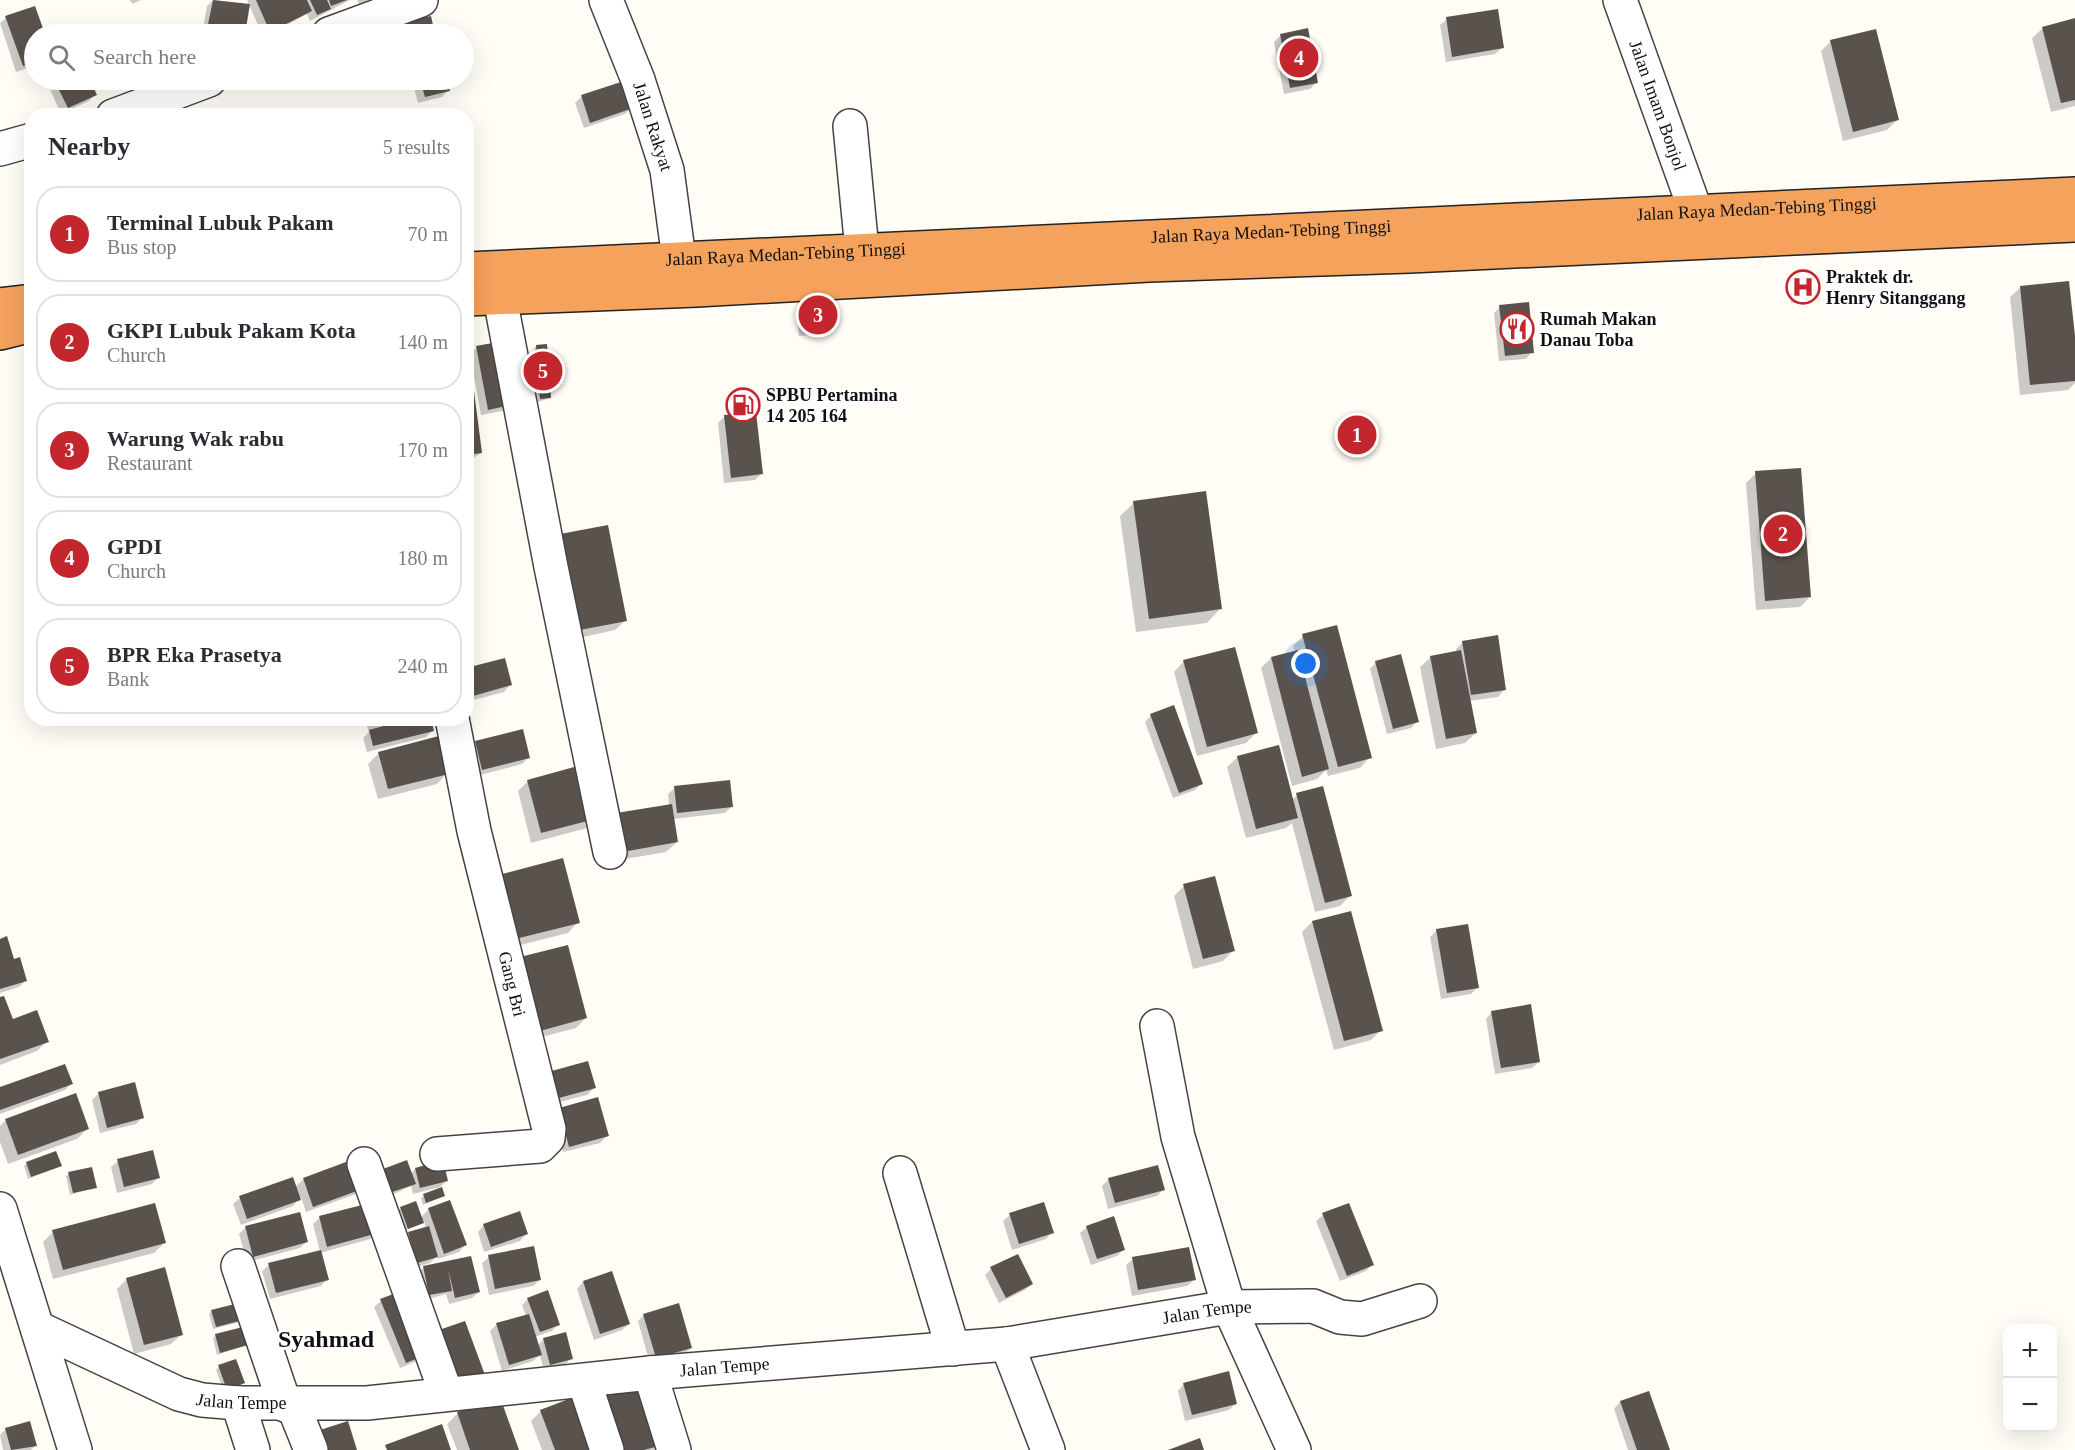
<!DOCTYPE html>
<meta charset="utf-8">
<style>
:root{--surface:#fff;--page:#f2f2f3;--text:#2b2b33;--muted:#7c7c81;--line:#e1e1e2;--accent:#c4262e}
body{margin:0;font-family:"Times New Roman",serif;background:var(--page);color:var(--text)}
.controls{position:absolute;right:18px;bottom:18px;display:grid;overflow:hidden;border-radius:12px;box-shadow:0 6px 24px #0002}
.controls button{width:54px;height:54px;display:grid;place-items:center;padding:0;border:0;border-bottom:2px solid var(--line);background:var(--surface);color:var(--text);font:30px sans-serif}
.you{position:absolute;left:1306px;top:664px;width:21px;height:21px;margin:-15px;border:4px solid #fff;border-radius:50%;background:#1a73e8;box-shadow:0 0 0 9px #1a73e833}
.badge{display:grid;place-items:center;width:39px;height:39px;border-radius:50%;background:var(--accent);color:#fff;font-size:20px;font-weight:700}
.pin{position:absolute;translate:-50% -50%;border:3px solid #fff;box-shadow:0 2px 6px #0006}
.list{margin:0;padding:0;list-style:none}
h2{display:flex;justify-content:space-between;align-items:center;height:78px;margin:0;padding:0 24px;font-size:26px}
h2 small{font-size:20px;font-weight:400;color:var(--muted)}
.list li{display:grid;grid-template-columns:39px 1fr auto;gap:18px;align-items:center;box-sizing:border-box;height:96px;margin:0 12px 12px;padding:0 12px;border:2px solid var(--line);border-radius:24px}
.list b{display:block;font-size:22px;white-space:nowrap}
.list p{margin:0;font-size:20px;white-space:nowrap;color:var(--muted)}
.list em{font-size:20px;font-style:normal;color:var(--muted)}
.icon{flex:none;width:33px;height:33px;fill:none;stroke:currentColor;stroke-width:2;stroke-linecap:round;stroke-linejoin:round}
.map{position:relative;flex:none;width:2075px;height:1450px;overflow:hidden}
.search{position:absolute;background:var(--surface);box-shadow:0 6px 24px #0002;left:24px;top:24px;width:450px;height:66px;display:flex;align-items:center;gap:15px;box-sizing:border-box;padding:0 21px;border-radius:33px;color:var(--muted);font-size:22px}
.panel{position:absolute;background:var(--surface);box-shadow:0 6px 24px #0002;left:24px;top:108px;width:450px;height:618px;border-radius:24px}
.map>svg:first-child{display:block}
.shadow{fill:#0003}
.building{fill:#5a524d}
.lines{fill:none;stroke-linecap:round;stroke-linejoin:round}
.minor-casing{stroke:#444;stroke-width:36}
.highway-casing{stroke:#222;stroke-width:36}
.minor{stroke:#fff;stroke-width:33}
.highway{stroke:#f5a25d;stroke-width:33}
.labels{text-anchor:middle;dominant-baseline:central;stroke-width:6;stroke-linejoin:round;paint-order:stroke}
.street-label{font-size:18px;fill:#111;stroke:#fff}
.poi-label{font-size:18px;font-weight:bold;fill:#111;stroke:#fff;text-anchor:start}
.district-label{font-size:24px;font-weight:bold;fill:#111;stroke:#fff}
</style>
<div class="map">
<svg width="2075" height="1450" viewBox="0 0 2075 1450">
<rect width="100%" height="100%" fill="#fffdf5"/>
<g class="shadow">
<polygon points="130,0 141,0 132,4"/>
<polygon points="213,0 248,6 243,34 202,34 207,6"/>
<polygon points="247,0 350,0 310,21 307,14 270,34 262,34"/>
<polygon points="357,0 380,0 361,8"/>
<polygon points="34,8 43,34 34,34 34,66 16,72 0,23 6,18"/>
<polygon points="429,18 434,34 401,34 399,30 406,24"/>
<polygon points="1447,19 1502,48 1495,54 1446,62 1440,25"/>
<polygon points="2075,25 2075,106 2051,112 2032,38 2043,28"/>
<polygon points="1281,35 1317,82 1310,89 1284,94 1274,42"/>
<polygon points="1831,41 1897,120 1887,130 1843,141 1821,51"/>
<polygon points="58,80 88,80 95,94 89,101 61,114 49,87"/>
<polygon points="412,80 446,80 448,90 442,97 418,103"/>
<polygon points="582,96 632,108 625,114 584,128 575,103"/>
<polygon points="1793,275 1813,299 1810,302 1791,303 1790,278"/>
<polygon points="2021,287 2075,350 2075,383 2068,390 2020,395 2010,297"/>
<polygon points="803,304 833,327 826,333 799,336 796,310"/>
<polygon points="1500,307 1532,352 1526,359 1499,361 1494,313"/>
<polygon points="466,346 468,356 476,348 508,410 481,415 471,360 468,360 481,453 466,463"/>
<polygon points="536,346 549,398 538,402 534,349"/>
<polygon points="725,416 761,474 755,480 724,483 718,423"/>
<polygon points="1756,473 1810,597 1800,607 1756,610 1746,483"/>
<polygon points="1134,503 1220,609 1207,623 1136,632 1120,516"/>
<polygon points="551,546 626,620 615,630 570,640"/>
<polygon points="1303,636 1370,757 1360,768 1328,776 1326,770 1317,779 1292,786 1261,668 1271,658 1295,652 1293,646"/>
<polygon points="1463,642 1504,690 1498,697 1469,701 1476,733 1465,743 1436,749 1420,667 1431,657 1457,652 1456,649"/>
<polygon points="1184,661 1256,733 1246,743 1197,756 1174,672"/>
<polygon points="1376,662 1417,722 1411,728 1387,734 1370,669"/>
<polygon points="466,670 510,685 504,692 466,702"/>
<polygon points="1151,715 1201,784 1195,790 1173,798 1145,722"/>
<polygon points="364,718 418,718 433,730 426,737 367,752 363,738 369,732"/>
<polygon points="522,731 529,757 522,764 476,776 469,749 475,743"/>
<polygon points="379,753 447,773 437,784 378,799 368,764"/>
<polygon points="1238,757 1292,800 1297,795 1350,896 1340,906 1315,912 1292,823 1286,828 1246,838 1227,767"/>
<polygon points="528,781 597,818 587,828 531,843 518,791"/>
<polygon points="675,788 732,806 725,813 673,819 677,842 666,852 607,862 669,805 668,794"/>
<polygon points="503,875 578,922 568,933 509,948 492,886"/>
<polygon points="1184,886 1233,951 1223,961 1193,969 1174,896"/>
<polygon points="1350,912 1381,1030 1371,1040 1334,1050 1302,932 1312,922"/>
<polygon points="1437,930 1478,987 1471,994 1441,999 1430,937"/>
<polygon points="0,940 26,980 19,987 0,993"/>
<polygon points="511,969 586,1018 576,1028 530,1040"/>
<polygon points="0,999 11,1019 47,1041 37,1051 0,1065"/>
<polygon points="1492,1012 1539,1062 1532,1068 1495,1074 1486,1019"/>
<polygon points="542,1080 594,1088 587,1095 548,1105"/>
<polygon points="71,1084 65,1090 0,1114 0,1089"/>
<polygon points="98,1094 143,1117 136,1124 100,1133 92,1100"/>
<polygon points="553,1115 607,1136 600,1143 563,1152"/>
<polygon points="6,1120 87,1129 77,1139 8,1164 0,1142 0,1126"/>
<polygon points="118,1161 158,1178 152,1184 117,1193 111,1167"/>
<polygon points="27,1163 60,1166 28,1179 24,1166"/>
<polygon points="415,1169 447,1180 440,1187 413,1194 411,1186 385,1198 377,1177 411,1174"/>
<polygon points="69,1174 95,1187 70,1195 66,1176"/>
<polygon points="304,1179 363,1187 356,1194 306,1212 301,1197 293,1206 241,1225 233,1204 240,1198 295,1187"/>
<polygon points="1109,1179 1163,1190 1157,1196 1108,1209 1102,1186"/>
<polygon points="424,1196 443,1196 423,1205 421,1198"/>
<polygon points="449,1202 465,1245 459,1252 438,1259 437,1256 430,1263 410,1269 402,1240 408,1233 426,1228 424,1221 406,1230 398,1211 401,1208 421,1217 428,1210"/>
<polygon points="299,1214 306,1242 300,1248 247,1262 239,1234 245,1228"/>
<polygon points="1010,1215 1052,1232 1046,1239 1012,1250 1003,1221"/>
<polygon points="1323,1215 1372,1265 1366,1271 1340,1281 1316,1221"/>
<polygon points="320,1217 376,1233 370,1239 320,1253 327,1279 321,1286 270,1299 262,1271 269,1265 320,1251 313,1224"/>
<polygon points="484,1225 526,1234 520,1241 484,1252 478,1232"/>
<polygon points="1087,1227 1123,1250 1117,1256 1091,1265 1080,1233"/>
<polygon points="53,1232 164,1243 154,1253 53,1279 43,1242"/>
<polygon points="470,1257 479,1292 472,1298 449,1304 446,1294 422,1301 417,1274 424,1267"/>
<polygon points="489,1257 540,1280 533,1286 489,1295 482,1263"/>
<polygon points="1133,1259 1194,1280 1187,1286 1132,1296 1126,1265"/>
<polygon points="991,1269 1032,1284 1025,1290 999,1303 985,1275"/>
<polygon points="611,1273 629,1324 622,1330 594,1340 577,1289 583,1282"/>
<polygon points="127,1279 182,1334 171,1344 134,1354 117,1289"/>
<polygon points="403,1292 422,1359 400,1368 374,1307 381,1301"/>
<polygon points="528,1299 558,1324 552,1331 534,1337 537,1346 544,1339 571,1358 565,1365 544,1371 540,1355 533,1361 502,1371 490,1331 496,1325 526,1316 522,1305"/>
<polygon points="212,1311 243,1321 213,1329 209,1314"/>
<polygon points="644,1315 691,1348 684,1354 650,1364 638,1321"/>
<polygon points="216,1335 246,1345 217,1355 213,1338"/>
<polygon points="219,1367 244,1383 224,1392 216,1370"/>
<polygon points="647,1379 658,1450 596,1450"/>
<polygon points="1184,1384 1235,1404 1229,1410 1185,1421 1178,1391"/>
<polygon points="1648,1393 1668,1450 1628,1450 1614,1409 1620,1402"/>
<polygon points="499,1399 517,1450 457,1450 447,1424 457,1414"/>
<polygon points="541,1411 592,1450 542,1450 531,1421"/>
<polygon points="6,1429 35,1446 31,1450 3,1450 0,1435"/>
</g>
<g class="building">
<polygon points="213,0 250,4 245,34 206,34"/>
<polygon points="256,0 307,0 312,11 270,32"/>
<polygon points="310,0 327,0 331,9 317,15"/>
<polygon points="329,0 347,0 331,6"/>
<polygon points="35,6 45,34 34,34 34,62 23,66 5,16"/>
<polygon points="1498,9 1504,48 1452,57 1446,17"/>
<polygon points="431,16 435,34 408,34 405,22"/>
<polygon points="2075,18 2075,100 2061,103 2042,27"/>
<polygon points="1308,28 1318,83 1290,88 1280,34"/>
<polygon points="1876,29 1899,120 1853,132 1830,40"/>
<polygon points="54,80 90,80 97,95 68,108"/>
<polygon points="420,80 447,80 450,91 425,97"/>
<polygon points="624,81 633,108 590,123 581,95"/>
<polygon points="1813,273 1814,300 1794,301 1793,274"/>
<polygon points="2069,281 2075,336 2075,381 2030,385 2020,286"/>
<polygon points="832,300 834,327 805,330 802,302"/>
<polygon points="1529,302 1534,353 1505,356 1499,305"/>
<polygon points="504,341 516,404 488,410 476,346"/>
<polygon points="547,344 551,398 540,399 536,345"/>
<polygon points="468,345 482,453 466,455 466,346"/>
<polygon points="756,412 763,474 731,478 724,415"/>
<polygon points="1801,468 1811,597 1765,601 1755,471"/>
<polygon points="1206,491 1222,609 1149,619 1133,501"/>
<polygon points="608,525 627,621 580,630 560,534"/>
<polygon points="1337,625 1372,758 1338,767 1302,634"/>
<polygon points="1498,635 1506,690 1471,695 1462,641"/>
<polygon points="1235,647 1258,733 1207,747 1183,660"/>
<polygon points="1298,650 1329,769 1302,777 1271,657"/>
<polygon points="1461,650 1477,733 1446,739 1430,656"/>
<polygon points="1401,654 1419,722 1393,729 1375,661"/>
<polygon points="505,658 512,685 466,698 466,668"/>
<polygon points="1174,705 1203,784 1179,793 1150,714"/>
<polygon points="378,718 396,718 397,719 380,725"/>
<polygon points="413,718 431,718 434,731 373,746 369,730"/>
<polygon points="523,729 530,758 482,770 475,741"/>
<polygon points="439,736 449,774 388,789 378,752"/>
<polygon points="1279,745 1298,818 1256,829 1237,756"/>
<polygon points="585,764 599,818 541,833 527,780"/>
<polygon points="730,780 733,807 677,813 674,786"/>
<polygon points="1323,786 1352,896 1325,903 1296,793"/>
<polygon points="672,804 678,842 617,853 610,814"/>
<polygon points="563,858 580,923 519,938 502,874"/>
<polygon points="1215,876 1235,951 1203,959 1183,884"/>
<polygon points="1351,911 1383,1031 1344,1041 1312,921"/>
<polygon points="1468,924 1479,988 1447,993 1436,929"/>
<polygon points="7,936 14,959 20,957 27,981 0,989 0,939"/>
<polygon points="568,945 587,1018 540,1031 520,957"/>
<polygon points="4,996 13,1019 37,1010 49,1042 0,1059 0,997"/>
<polygon points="1531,1004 1540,1062 1501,1068 1491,1011"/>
<polygon points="588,1061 596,1088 555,1099 548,1072"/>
<polygon points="65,1064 73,1084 0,1110 0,1087"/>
<polygon points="135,1082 144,1118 107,1128 98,1092"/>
<polygon points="76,1093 89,1129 18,1155 5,1119"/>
<polygon points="598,1097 609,1136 569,1147 559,1108"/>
<polygon points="153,1150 160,1178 124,1187 117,1159"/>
<polygon points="56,1151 62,1166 31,1177 26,1162"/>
<polygon points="354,1159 365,1188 313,1207 303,1178"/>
<polygon points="407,1160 416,1184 392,1192 383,1169"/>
<polygon points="443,1160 448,1181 420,1188 415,1168"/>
<polygon points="1158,1165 1165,1190 1115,1203 1108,1178"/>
<polygon points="92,1167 97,1188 73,1193 68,1172"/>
<polygon points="293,1177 301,1200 247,1219 239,1196"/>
<polygon points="442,1187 445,1196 426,1203 423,1194"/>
<polygon points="450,1200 467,1245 444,1254 428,1208"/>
<polygon points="416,1201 424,1223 408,1229 400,1207"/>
<polygon points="1044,1202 1054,1233 1019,1244 1009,1213"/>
<polygon points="155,1203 166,1243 63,1270 52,1230"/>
<polygon points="370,1203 378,1233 327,1247 319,1216"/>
<polygon points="1349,1203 1374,1265 1347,1276 1322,1213"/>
<polygon points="520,1211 528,1234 491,1247 483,1224"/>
<polygon points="300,1212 308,1242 253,1257 245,1226"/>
<polygon points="1114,1216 1125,1250 1097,1259 1086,1226"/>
<polygon points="429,1226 438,1257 417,1263 408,1232"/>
<polygon points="534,1246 541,1280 495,1289 488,1255"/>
<polygon points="1189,1247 1196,1280 1138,1290 1132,1257"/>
<polygon points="321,1250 329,1280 276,1293 268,1263"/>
<polygon points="1018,1254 1033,1284 1006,1298 990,1267"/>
<polygon points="471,1256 480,1292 455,1298 448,1269 452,1291 429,1295 423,1266"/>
<polygon points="165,1267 183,1335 144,1345 126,1278"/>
<polygon points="612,1271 630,1324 600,1334 583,1281"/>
<polygon points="404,1290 431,1353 406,1363 380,1299"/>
<polygon points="548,1290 560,1325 540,1332 527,1298"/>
<polygon points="243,1302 247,1319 216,1327 211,1310"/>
<polygon points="679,1303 692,1348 656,1358 643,1314"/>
<polygon points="529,1314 542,1355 509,1365 496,1323"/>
<polygon points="465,1321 485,1375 458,1384 439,1330"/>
<polygon points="243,1327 248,1345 220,1353 215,1334"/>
<polygon points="566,1332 573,1359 550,1365 543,1338"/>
<polygon points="236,1359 245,1383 227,1390 218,1365"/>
<polygon points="1229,1371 1237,1404 1192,1415 1183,1383"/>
<polygon points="648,1378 666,1444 644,1450 609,1450 593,1392"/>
<polygon points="1649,1391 1670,1450 1637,1450 1620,1401"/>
<polygon points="500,1397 519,1450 470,1450 457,1412"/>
<polygon points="574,1397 593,1450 555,1450 540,1410"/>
<polygon points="30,1421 37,1446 11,1450 5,1428"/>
<polygon points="348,1421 357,1450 326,1450 320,1430"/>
<polygon points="442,1424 451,1450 387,1450 385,1445"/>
<polygon points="1200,1438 1204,1450 1168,1450"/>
</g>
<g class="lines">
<defs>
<g id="minor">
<path id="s1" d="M606,0L638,80L667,170L679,259"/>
<path id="s2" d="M1620,0L1696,212"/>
<polyline points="329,34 421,0"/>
<polyline points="113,116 209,80"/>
<polyline points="850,126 862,250"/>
<polyline points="0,149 32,140"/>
<polyline points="500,298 551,567 610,852"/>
<polyline points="1157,1026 1178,1137 1229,1307 1294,1450"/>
<polyline points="437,1154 540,1146 548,1138 549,1129 474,831 452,718"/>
<polyline points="364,1164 446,1393"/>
<polyline points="900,1173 953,1349"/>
<polyline points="0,1209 75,1450"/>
<polyline points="238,1266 285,1405"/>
<path id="s3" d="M38,1328L179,1394L202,1400L238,1403H367L650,1373L1007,1344L1229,1307L1313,1306L1340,1317L1362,1319L1420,1301"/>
<polyline points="1007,1344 1048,1450"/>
<polyline points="650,1373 674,1450"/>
<polyline points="584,1381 607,1450"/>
<polyline points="238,1403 253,1450"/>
<polyline points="293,1405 311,1450"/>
</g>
<g id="highway">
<path id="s4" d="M466,269L2075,194"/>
<polyline points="466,299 697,290 1149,265 1410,256 2075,225"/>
<polyline points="0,305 32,301"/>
<polyline points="0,333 32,325"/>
</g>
</defs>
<use href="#minor" class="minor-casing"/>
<use href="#highway" class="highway-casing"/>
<use href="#minor" class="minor"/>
<use href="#highway" class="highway"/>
</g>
<defs>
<symbol id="hospital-ring" viewBox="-11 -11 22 22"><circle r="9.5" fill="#fff" stroke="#c4262e" stroke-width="1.5"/><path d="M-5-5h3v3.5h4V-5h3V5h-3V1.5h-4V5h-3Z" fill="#c4262e"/></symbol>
<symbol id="restaurant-ring" viewBox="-11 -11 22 22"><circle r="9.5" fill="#fff" stroke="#c4262e" stroke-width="1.5"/><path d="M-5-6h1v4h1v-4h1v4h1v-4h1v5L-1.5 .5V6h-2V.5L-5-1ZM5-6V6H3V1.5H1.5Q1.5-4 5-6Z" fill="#c4262e"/></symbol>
<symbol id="fuel-ring" viewBox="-11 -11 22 22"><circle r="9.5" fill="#fff" stroke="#c4262e" stroke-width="1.5"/><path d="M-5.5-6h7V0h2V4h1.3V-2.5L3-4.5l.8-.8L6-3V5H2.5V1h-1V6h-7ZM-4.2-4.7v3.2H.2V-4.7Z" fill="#c4262e"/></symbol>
</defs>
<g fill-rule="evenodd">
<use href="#hospital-ring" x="1784" y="268" width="38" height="38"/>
<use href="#restaurant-ring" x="1498" y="310" width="38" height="38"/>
<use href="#fuel-ring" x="724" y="386" width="38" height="38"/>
</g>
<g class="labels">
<g class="street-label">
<text stroke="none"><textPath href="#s2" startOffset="112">Jalan Imam Bonjol</textPath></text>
<text stroke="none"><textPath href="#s1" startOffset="135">Jalan Rakyat</textPath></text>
<text stroke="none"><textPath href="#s4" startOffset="1292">Jalan Raya Medan-Tebing Tinggi</textPath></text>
<text stroke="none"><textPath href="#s4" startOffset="806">Jalan Raya Medan-Tebing Tinggi</textPath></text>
<text stroke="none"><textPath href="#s4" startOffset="320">Jalan Raya Medan-Tebing Tinggi</textPath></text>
<text transform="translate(512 984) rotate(76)">Gang Bri</text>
<text stroke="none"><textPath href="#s3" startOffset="1190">Jalan Tempe</textPath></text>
<text stroke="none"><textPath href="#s3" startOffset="704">Jalan Tempe</textPath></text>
<text stroke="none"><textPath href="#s3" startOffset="219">Jalan Tempe</textPath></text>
</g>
<g class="poi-label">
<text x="1826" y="277">Praktek dr.<tspan x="1826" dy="21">Henry Sitanggang</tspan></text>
<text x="1540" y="319">Rumah Makan<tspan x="1540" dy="21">Danau Toba</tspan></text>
<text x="766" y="395">SPBU Pertamina<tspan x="766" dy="21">14 205 164</tspan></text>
</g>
<g class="district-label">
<text x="326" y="1339">Syahmad</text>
</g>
</g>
</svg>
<div class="controls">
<button>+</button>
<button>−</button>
</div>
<div class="you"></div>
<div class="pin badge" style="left:1357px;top:435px">1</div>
<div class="pin badge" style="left:1783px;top:534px">2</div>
<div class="pin badge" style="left:818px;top:315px">3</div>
<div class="pin badge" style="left:1299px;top:58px">4</div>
<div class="pin badge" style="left:543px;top:371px">5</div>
<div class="search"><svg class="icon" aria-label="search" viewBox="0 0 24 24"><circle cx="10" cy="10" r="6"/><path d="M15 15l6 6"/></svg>Search here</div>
<section class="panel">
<h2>Nearby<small>5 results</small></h2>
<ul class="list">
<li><span class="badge">1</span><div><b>Terminal Lubuk Pakam</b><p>Bus stop</p></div><em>70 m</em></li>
<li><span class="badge">2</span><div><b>GKPI Lubuk Pakam Kota</b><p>Church</p></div><em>140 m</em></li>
<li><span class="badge">3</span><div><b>Warung Wak rabu</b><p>Restaurant</p></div><em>170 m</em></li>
<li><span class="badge">4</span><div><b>GPDI</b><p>Church</p></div><em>180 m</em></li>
<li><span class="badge">5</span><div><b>BPR Eka Prasetya</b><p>Bank</p></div><em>240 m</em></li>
</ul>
</section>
</div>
